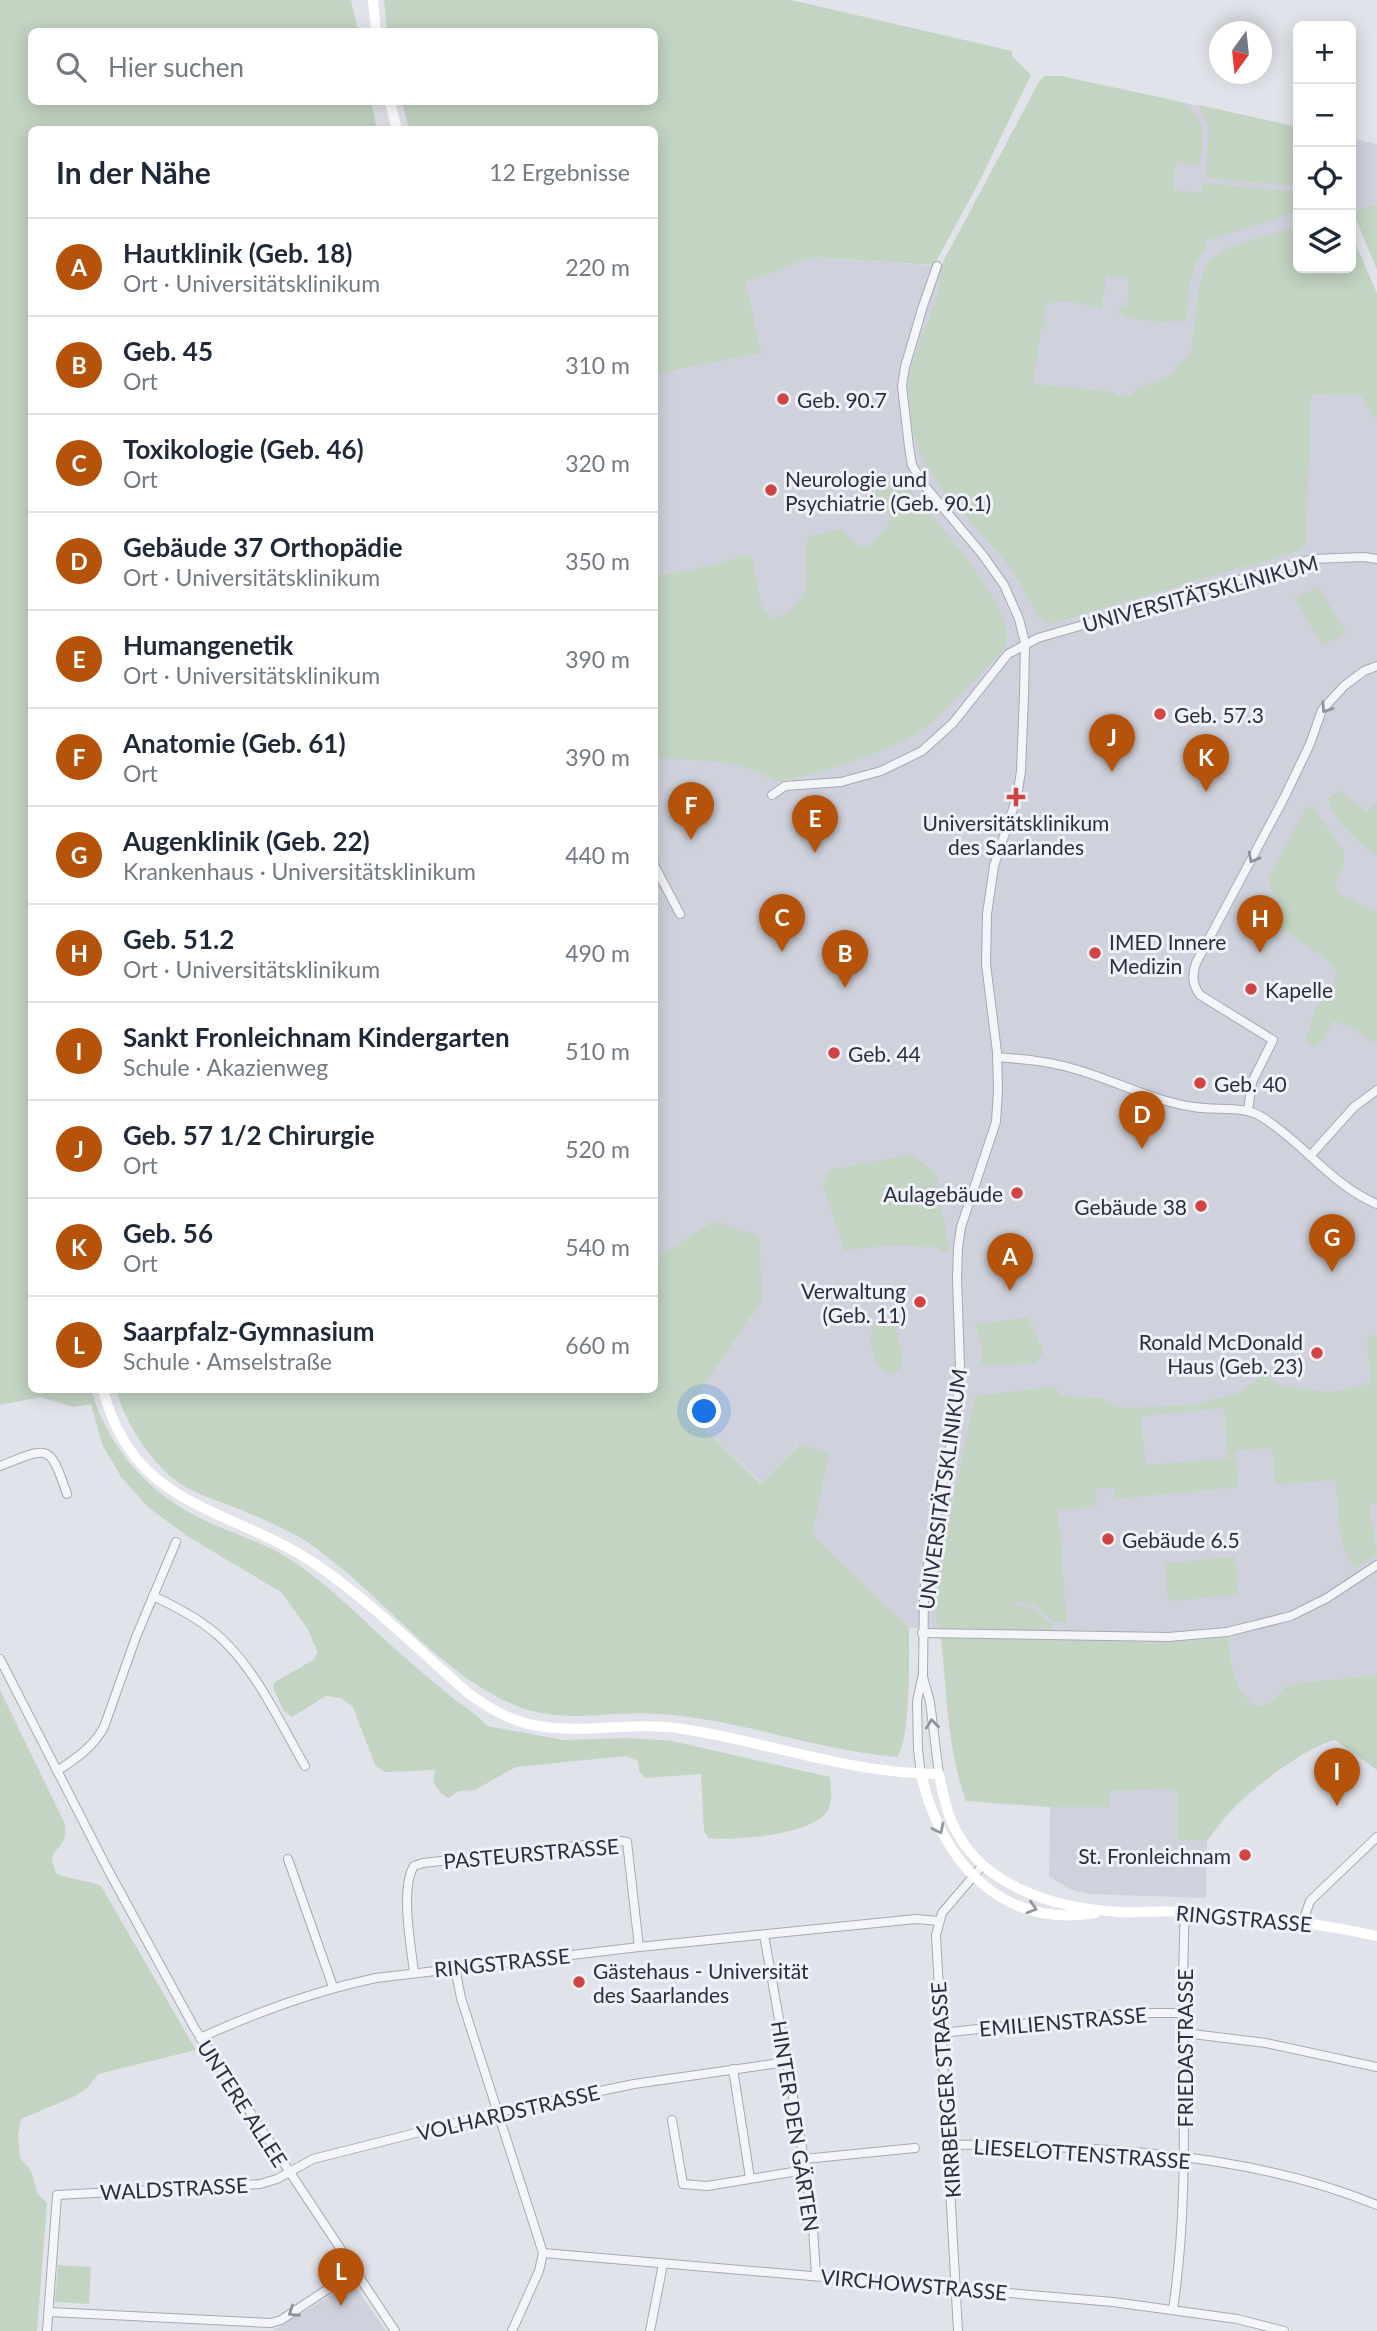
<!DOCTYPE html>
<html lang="de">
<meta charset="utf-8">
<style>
:root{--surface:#fff;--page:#f2f2f3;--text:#1f2937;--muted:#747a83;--line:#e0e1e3;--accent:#b45309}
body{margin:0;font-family:Lato,sans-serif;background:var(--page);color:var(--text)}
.controls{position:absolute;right:21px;top:21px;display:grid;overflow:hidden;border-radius:10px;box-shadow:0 4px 18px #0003}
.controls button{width:63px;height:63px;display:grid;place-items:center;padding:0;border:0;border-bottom:2px solid var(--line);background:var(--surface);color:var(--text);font:35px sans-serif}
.compass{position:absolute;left:1209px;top:21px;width:63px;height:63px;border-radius:50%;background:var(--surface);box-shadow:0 4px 18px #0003;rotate:195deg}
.you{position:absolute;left:705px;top:1412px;width:24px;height:24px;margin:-18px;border:5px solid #fff;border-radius:50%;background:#1a73e8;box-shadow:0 0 0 10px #1a73e833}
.badge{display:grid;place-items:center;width:46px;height:46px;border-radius:50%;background:var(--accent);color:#fff;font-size:23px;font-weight:700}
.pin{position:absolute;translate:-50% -58px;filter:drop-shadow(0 2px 4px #0008)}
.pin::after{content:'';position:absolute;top:37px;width:24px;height:21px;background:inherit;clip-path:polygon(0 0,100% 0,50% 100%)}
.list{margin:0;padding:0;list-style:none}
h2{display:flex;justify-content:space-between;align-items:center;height:91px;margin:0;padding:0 28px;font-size:30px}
h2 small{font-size:23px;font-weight:400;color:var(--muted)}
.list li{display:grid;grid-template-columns:46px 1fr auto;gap:21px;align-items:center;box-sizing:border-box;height:98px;padding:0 28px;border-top:2px solid var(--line)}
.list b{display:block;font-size:26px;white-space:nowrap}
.list p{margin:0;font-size:23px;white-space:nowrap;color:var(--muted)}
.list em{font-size:23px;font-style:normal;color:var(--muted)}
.icon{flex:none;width:38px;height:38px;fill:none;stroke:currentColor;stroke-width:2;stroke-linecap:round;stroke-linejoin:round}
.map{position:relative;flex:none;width:1377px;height:2331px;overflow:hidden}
.search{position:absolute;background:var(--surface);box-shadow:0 4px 18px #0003;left:28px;top:28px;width:630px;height:77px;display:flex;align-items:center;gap:18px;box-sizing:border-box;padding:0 24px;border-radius:10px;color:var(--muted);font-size:26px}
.panel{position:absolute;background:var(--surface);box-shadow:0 4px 18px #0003;left:28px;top:126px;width:630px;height:1267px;border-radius:10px}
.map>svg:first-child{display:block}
.built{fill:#cfd2dc}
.green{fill:#c3d4c2;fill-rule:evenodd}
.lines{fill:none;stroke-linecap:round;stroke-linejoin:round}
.street-casing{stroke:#a6a9b4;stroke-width:10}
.street{stroke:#f4f5f8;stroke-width:8}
.secondary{stroke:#fff;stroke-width:10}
.oneway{stroke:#8e929d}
.oneway2{stroke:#9496a0}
.poi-dot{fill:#d24343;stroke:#f0f2f7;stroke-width:2.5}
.labels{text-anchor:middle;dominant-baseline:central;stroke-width:6;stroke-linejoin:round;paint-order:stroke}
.poi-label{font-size:21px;fill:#292e42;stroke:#f0f2f7;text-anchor:start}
.street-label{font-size:21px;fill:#292e42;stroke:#f0f2f7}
</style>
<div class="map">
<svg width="1377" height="2331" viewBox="0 0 1377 2331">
<rect width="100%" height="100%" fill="#e1e3ea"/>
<g class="built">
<polygon points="1045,76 1060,76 1298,127 1298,268 1351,268 1351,233 1377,294 1377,1676 1300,1682 1284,1687 1271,1703 1255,1706 1245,1699 1234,1675 1228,1637 1168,1642 941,1638 940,1628 909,1628 812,1534 799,1444 762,1484 687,1411 762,1300 713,1221 655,1259 655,374 760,353 746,283 812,257 941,266 1039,82"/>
<polygon points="1351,138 1377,144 1377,204 1351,213"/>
<polygon points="1177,1789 1177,1840 1207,1841 1206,1898 1090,1894 1072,1890 1049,1877 1050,1807 1108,1807 1109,1791"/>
<polygon points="352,2282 386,2331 274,2331 274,2330"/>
</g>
<g class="green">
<path d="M0,0H351L358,31L32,32V102H371L377,129L32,130V1390H91C109,1449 149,1495 206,1521C233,1534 262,1542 288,1558C333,1587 369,1627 409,1661C424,1674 439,1687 454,1699C466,1708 477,1714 487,1726L564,1740L629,1738L672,1741L830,1777C831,1787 833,1800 828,1810C814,1835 734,1841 708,1838L704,1831L701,1774L646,1778L639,1771L638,1761L626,1756L516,1767L475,1790L459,1791L448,1798L441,1793L433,1782L435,1770L385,1772L375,1765L353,1707L341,1698L326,1696L292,1717L283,1710L273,1687L275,1682L313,1660L318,1653L307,1628L281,1592L187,1536L148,1507L121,1477L102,1444L91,1404L73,1407L40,1397L0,1405Z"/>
<polygon points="384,0 791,0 1012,51 1012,56 1031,75 978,184 934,265 812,257 746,283 761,353 655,374 654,130 409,129 402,102 654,102 654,32 387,31"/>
<path d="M1045,76H1060L1177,101C1207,114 1203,136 1200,165L1176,163L1173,190L1202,193L1203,183L1298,192V211L1206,241L1204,245L1207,248C1187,268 1188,296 1187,322L1171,320L1170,323L1126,318V315L1118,314L1119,307H1127L1129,278L1106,275L1102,309C1086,305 1061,297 1046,305L1043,315L1048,326L1041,328L1033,384L1115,392L1116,396H1132L1134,391L1176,372L1174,366L1186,359L1191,351C1195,331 1197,281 1206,266C1219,244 1274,234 1298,227V268H1351V233L1377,294V418L1373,417L1361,395L1311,394L1306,545L1298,551L1049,624L1040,619C1029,600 1018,578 1004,560C980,530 941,495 924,461C913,441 909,411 909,389C909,345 943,309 941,266L1039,82Z"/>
<polygon points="1199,105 1298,127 1298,186 1206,178 1209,133 1208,126"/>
<polygon points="1377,204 1377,270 1353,212"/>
<path d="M899,480L910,489C933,518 1008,600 1007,635C1007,652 988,666 977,677C961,693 945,712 927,726C896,751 816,775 777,782C739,758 698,761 655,758V576L680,573L726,562L744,555L752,558L761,605L772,618C784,616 787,614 795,605C817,582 799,563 808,537L841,529L858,546L868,547L886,529L891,518L874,501L875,492L889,481Z"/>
<polygon points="1318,586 1346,632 1323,646 1295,599"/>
<path d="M1340,790L1366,812L1377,803V855C1360,845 1332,819 1328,799Z"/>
<polygon points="1312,806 1344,851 1344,866 1335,884 1340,894 1377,912 1377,1044 1348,1026 1333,1021 1322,1041 1314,1047 1305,1041 1316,1007 1334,987 1336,971 1329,961 1276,925 1277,903 1268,879 1306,808"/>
<path d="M912,1154L936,1174L949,1251H940L939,1247C907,1246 876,1244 844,1251L823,1185L829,1170Z"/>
<path d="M713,1221L759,1236L762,1300L687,1411L761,1484L800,1444L829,1454L812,1534L909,1628C909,1653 911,1741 897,1757C816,1750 739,1719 658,1714C611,1710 563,1725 517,1706C447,1679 391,1606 331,1560C321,1553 312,1544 301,1538C281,1528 260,1517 239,1509C217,1500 191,1493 172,1478C147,1456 125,1421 116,1390H654L655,1259Z"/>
<polygon points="1028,1317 1044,1352 1035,1363 981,1365 981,1344 975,1325"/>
<path d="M882,1318L895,1325L903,1360L900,1369C875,1387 864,1335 875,1321Z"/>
<path d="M1371,1335L1377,1337V1503L1369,1505L1377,1554L1354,1569L1342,1543L1335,1480L1275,1485L1272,1448L1235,1450L1238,1487L1115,1499L1114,1488L1096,1489L1097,1506L1058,1510L1067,1623L1053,1621L1036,1605L1017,1602V1606L1035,1610L1052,1625V1631L940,1628L935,1618L939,1569L975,1396L1051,1387L1063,1396L1101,1398L1121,1408L1195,1405L1239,1393L1265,1375L1279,1386L1329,1392L1360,1387L1371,1381L1367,1339ZM1224,1408L1228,1458L1146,1465L1141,1416Z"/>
<polygon points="1235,1557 1238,1595 1168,1601 1165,1563"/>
<path d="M1228,1637C1232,1662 1233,1690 1255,1706L1271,1703L1284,1687L1300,1682L1377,1676V1770L1335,1740C1306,1747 1252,1788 1231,1811C1222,1820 1215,1831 1207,1841L1177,1840V1789L1109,1791V1807H1050L966,1801C947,1750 947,1692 941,1638L1168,1642Z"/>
<path d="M0,1690L65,1824C65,1828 66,1832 65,1836C59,1855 45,1849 57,1874C72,1880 87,1880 101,1886L196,2050L98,2074L87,2088L73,2097L21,2119L18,2136L20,2158L31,2171L38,2194L47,2203L37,2331H0Z"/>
<polygon points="58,2265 91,2267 89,2304 55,2302"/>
</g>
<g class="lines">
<defs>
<g id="street">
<polyline points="772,795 785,786 841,782 881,771 922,751 953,723 1008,654 1038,638 1312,559 1364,557 1377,559"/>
<polyline points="654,865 680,914"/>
<path d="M997,1057C1022,1059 1047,1061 1071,1068C1113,1079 1151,1101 1194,1107C1216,1111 1243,1105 1262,1117C1304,1143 1331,1185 1377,1204"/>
<path d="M1248,1110L1252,1082L1273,1040L1200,995C1192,984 1192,975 1196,963L1284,798L1310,744L1322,710L1344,686L1364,671L1377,666"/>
<polyline points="1310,1156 1354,1107 1377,1090"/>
<path d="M0,1466C49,1447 49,1442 67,1494"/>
<path d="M153,1596C177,1607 202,1620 222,1639C258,1673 280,1723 305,1766"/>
<polyline points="922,1633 1168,1637 1227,1632 1291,1616 1327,1598 1377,1565"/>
<polyline points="0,1659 106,1866 195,2029 395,2331"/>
<polyline points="923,1677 930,1702 939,1774"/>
<path d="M57,1771C77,1758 93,1747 104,1727L136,1637L176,1542"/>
<polyline points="921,1774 918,1750 917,1701 923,1674 924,1592 934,1524 956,1419 960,1367 957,1278 958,1247 961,1227 996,1122 998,1090 997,1052 986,964 987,914 994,866 1017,797 1021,771 1024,695 1025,643 1019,619 1004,585 982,554 924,485 912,465 909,447 902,386 905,367 923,306 937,266"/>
<polyline points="288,1859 333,1987"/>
<polyline points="1303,1921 1310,1901 1377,1837"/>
<polyline points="764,1935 804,2159 813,2227 816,2276"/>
<polyline points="455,1968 461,1998 543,2253 539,2271 512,2331"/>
<path d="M414,1972C411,1947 400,1887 414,1866L423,1863L621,1841L627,1842L639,1947"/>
<polyline points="942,2033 1121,2013 1184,2013"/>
<polyline points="1184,2033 1266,2043 1377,2067"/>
<path d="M200,2038C257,2012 314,1991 376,1978L639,1947L916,1919L939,1921"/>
<polyline points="733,2069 750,2178"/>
<polyline points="672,2120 683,2184 707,2186 805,2170"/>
<path d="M949,2145C983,2144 1017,2146 1051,2147C1161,2151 1275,2163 1377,2205"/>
<polyline points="804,2159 915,2148"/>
<polyline points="543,2253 1113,2302 1237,2319 1284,2331"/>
<path d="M1173,2309C1193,2177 1178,2044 1185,1911"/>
<polyline points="50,2312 271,2323 281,2320 355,2271"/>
<polyline points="47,2331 57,2195 260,2184 277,2179 313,2159 499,2112 634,2084 786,2062"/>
<polyline points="650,2331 663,2264"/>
<polyline points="958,2331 936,1935 942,1913 983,1865"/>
</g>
</defs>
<use href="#street" class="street-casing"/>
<use href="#street" class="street"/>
<g class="secondary">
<polyline points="373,0 376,32"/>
<polyline points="390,102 397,130"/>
<path d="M103,1390C134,1510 230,1506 317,1565C371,1602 419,1650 468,1693C490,1709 512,1722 539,1726C587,1734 635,1721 683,1729C769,1742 851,1774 939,1774C942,1790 945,1805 951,1820C978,1886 1053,1908 1119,1912C1141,1913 1165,1910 1188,1912C1252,1915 1314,1922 1377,1936"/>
<path d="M921,1774C940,1859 1000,1929 1095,1913"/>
</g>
</g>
<defs><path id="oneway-chevron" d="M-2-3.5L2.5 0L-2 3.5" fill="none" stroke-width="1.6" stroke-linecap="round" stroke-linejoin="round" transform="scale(1.75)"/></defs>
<g class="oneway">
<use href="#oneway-chevron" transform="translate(1326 708) rotate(124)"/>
<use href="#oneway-chevron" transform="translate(1253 858) rotate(119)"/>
<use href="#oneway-chevron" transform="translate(932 1724) rotate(-96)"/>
<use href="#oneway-chevron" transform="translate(293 2312) rotate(147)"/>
</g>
<g class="oneway2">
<use href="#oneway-chevron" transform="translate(939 1829) rotate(64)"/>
<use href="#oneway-chevron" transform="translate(1032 1908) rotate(17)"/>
</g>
<g class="poi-dot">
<circle cx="783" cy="399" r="7"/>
<circle cx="771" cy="490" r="7"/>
<circle cx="1160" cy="714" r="7"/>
<path d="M1012.5 786.5h7v7h7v7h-7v7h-7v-7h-7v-7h7z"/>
<circle cx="1095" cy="953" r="7"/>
<circle cx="1251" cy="989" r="7"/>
<circle cx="834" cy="1053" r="7"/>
<circle cx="1200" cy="1083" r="7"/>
<circle cx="1017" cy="1193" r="7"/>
<circle cx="1201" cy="1206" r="7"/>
<circle cx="920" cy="1302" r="7"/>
<circle cx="1317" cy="1353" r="7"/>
<circle cx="1108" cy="1539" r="7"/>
<circle cx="1245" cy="1855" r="7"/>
<circle cx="579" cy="1982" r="7"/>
</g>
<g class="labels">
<g class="poi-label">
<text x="797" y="399">Geb. 90.7</text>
<text x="785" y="478">Neurologie und<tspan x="785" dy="24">Psychiatrie (Geb. 90.1)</tspan></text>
<text x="1174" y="714">Geb. 57.3</text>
<text x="1016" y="822" text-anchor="middle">Universitätsklinikum<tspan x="1016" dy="24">des Saarlandes</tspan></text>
<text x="1109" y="941">IMED Innere<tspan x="1109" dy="24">Medizin</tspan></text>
<text x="1265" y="989">Kapelle</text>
<text x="848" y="1053">Geb. 44</text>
<text x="1214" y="1083">Geb. 40</text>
<text x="1003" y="1193" text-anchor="end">Aulagebäude</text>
<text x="1187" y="1206" text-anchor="end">Gebäude 38</text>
<text x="906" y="1290" text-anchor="end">Verwaltung<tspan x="906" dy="24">(Geb. 11)</tspan></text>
<text x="1303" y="1341" text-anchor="end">Ronald McDonald<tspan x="1303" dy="24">Haus (Geb. 23)</tspan></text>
<text x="1122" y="1539">Gebäude 6.5</text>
<text x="1231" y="1855" text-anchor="end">St. Fronleichnam</text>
<text x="593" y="1970">Gästehaus - Universität<tspan x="593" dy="24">des Saarlandes</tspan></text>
</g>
<g class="street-label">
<text transform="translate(1200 593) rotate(-15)">UNIVERSITÄTSKLINIKUM</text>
<text transform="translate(942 1489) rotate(-82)">UNIVERSITÄTSKLINIKUM</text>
<text transform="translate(531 1853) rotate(-5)">PASTEURSTRASSE</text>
<text transform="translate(1244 1918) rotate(5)">RINGSTRASSE</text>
<text transform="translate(502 1962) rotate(-6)">RINGSTRASSE</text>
<text transform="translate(1063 2021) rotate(-5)">EMILIENSTRASSE</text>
<text transform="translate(1184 2048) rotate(-90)">FRIEDASTRASSE</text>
<text transform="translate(945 2090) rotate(-94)">KIRRBERGER STRASSE</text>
<text transform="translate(243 2103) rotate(57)">UNTERE ALLEE</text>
<text transform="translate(508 2112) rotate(-13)">VOLHARDSTRASSE</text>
<text transform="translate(796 2126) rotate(81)">HINTER DEN GÄRTEN</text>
<text transform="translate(1082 2153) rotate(4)">LIESELOTTENSTRASSE</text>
<text transform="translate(174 2188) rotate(-3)">WALDSTRASSE</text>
<text transform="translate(914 2284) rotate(5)">VIRCHOWSTRASSE</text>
</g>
</g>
</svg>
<div class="controls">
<button>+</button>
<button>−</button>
<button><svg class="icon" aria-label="locate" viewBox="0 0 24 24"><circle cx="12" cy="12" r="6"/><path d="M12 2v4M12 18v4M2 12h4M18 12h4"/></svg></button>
<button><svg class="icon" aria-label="layers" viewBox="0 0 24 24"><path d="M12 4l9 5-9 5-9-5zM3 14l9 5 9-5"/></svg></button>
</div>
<svg class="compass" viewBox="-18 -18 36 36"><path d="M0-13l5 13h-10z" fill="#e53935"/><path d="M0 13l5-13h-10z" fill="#747a83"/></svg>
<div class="you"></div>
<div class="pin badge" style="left:1010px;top:1291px">A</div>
<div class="pin badge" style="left:845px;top:988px">B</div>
<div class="pin badge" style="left:782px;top:952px">C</div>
<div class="pin badge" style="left:1142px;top:1149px">D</div>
<div class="pin badge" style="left:815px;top:853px">E</div>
<div class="pin badge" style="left:691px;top:840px">F</div>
<div class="pin badge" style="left:1332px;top:1272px">G</div>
<div class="pin badge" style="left:1260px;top:953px">H</div>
<div class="pin badge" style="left:1337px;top:1806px">I</div>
<div class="pin badge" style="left:1112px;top:772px">J</div>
<div class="pin badge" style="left:1206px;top:792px">K</div>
<div class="pin badge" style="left:341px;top:2306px">L</div>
<div class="search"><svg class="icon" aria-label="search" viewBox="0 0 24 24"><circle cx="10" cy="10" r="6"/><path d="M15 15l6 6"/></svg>Hier suchen</div>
<section class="panel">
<h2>In der Nähe<small>12 Ergebnisse</small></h2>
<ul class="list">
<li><span class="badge">A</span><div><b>Hautklinik (Geb. 18)</b><p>Ort · Universitätsklinikum</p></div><em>220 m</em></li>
<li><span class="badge">B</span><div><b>Geb. 45</b><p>Ort</p></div><em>310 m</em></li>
<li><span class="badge">C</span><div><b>Toxikologie (Geb. 46)</b><p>Ort</p></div><em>320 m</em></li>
<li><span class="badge">D</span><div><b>Gebäude 37 Orthopädie</b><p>Ort · Universitätsklinikum</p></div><em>350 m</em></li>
<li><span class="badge">E</span><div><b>Humangenetik</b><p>Ort · Universitätsklinikum</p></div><em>390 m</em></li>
<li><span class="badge">F</span><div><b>Anatomie (Geb. 61)</b><p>Ort</p></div><em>390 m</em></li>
<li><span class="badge">G</span><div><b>Augenklinik (Geb. 22)</b><p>Krankenhaus · Universitätsklinikum</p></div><em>440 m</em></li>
<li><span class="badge">H</span><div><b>Geb. 51.2</b><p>Ort · Universitätsklinikum</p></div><em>490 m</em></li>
<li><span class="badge">I</span><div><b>Sankt Fronleichnam Kindergarten</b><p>Schule · Akazienweg</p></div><em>510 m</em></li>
<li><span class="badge">J</span><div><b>Geb. 57 1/2 Chirurgie</b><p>Ort</p></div><em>520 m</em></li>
<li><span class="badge">K</span><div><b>Geb. 56</b><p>Ort</p></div><em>540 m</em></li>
<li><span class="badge">L</span><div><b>Saarpfalz-Gymnasium</b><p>Schule · Amselstraße</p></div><em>660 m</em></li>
</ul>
</section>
</div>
